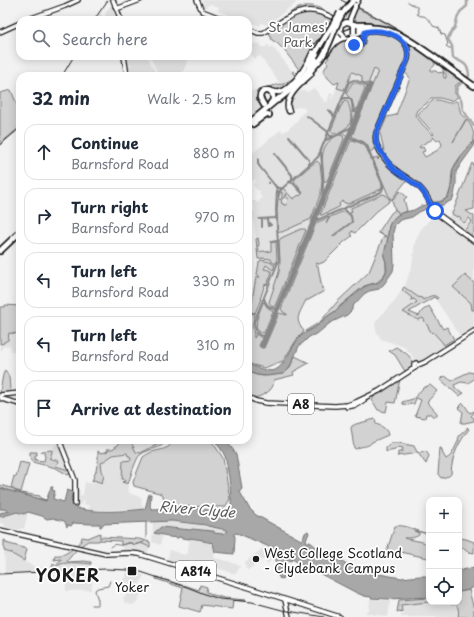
<!DOCTYPE html>
<meta charset="utf-8">
<style>
:root{--surface:#fff;--page:#f6f6f7;--text:#1f2937;--muted:#747a83;--line:#e0e1e3}
body{margin:0;font-family:"Playpen Sans",sans-serif;background:var(--page);color:var(--text)}
.controls{position:absolute;right:12px;bottom:12px;display:grid;overflow:hidden;border-radius:8px;box-shadow:0 2px 10px #0003}
.controls button{width:36px;height:36px;display:grid;place-items:center;padding:0;border:0;border-bottom:1px solid var(--line);background:var(--surface);color:var(--text);font:20px sans-serif}
.stop{position:absolute;width:12px;height:12px;margin:-9px;border:3px solid #2563eb;border-radius:50%;background:#fff}
.stop.end{background:#2563eb;border-color:#fff;box-shadow:0 1px 4px #0008}
.list{margin:0;padding:0;list-style:none}
h2{display:flex;justify-content:space-between;align-items:center;height:52px;margin:0;padding:0 16px;font-size:17px}
h2 small{font-size:13px;font-weight:400;color:var(--muted)}
.list li{display:grid;grid-template-columns:26px 1fr auto;gap:12px;align-items:center;box-sizing:border-box;height:56px;margin:0 8px 8px;padding:0 8px;border:1px solid var(--line);border-radius:12px}
.list b{display:block;font-size:15px;white-space:nowrap}
.list p{margin:0;font-size:13px;white-space:nowrap;color:var(--muted)}
.list em{font-size:13px;font-style:normal;color:var(--muted)}
.icon{flex:none;width:22px;height:22px;fill:none;stroke:currentColor;stroke-width:2;stroke-linecap:round;stroke-linejoin:round}
.map{position:relative;flex:none;width:474px;height:617px;overflow:hidden}
.search{position:absolute;background:var(--surface);box-shadow:0 2px 10px #0003;left:16px;top:16px;width:236px;height:44px;display:flex;align-items:center;gap:10px;box-sizing:border-box;padding:0 14px;border-radius:12px;color:var(--muted);font-size:15px}
.panel{position:absolute;background:var(--surface);box-shadow:0 2px 10px #0003;left:16px;top:72px;width:236px;height:372px;border-radius:12px}
.map>svg:first-child{display:block}
.built{fill:#e2e2e2}
.green{fill:#d2d2d2;stroke:#777;fill-rule:evenodd}
.water{fill:#a8a8a8;stroke:#707070}
.lines{fill:none;stroke-linecap:round;stroke-linejoin:round}
.stream{stroke:#707070;stroke-width:1}
.river{stroke:#a8a8a8;stroke-width:2.5}
.taxiway{stroke:#878787;stroke-width:2}
.runway{stroke:#878787;stroke-width:5}
.primary-casing{stroke:#1c1c1c;stroke-width:6}
.trunk-casing{stroke:#1c1c1c;stroke-width:7}
.motorway-casing{stroke:#1c1c1c;stroke-width:8}
.primary{stroke:#fff;stroke-width:3.5}
.trunk{stroke:#fff;stroke-width:4}
.motorway{stroke:#fff;stroke-width:4.5}
.rail{stroke:#1c1c1c;stroke-width:1}
.trunk-bridge-casing{stroke:#1c1c1c;stroke-width:7;stroke-linecap:butt}
.motorway-bridge-casing{stroke:#1c1c1c;stroke-width:8;stroke-linecap:butt}
.trunk-bridge{stroke:#fff;stroke-width:4}
.motorway-bridge{stroke:#fff;stroke-width:4.5}
.route{stroke:#2563eb;stroke-width:5}
.poi-dot{fill:#1c1c1c;stroke:#fff;stroke-width:1.5}
.labels{text-anchor:middle;dominant-baseline:central;stroke-width:3.5;stroke-linejoin:round;paint-order:stroke}
.shield{fill:#fff;stroke:#606060;stroke-width:1}
.shield-label{font-size:12px;font-weight:bold;fill:#1c1c1c}
.park-label{font-size:13px;fill:#5c5c5c;stroke:#fff}
.poi-label{font-size:13px;fill:#1c1c1c;stroke:#fff;text-anchor:start}
.water-label{font-size:14px;font-style:italic;fill:#5b5b5b;stroke:#fff}
.district-label{font-size:17px;font-weight:bold;letter-spacing:1px;fill:#1c1c1c;stroke:#fff}
</style>
<div class="map">
<svg width="474" height="617" viewBox="0 0 474 617">
<rect width="100%" height="100%" fill="#f2f2f2"/>
<filter id="ink" filterUnits="userSpaceOnUse"><feTurbulence type="fractalNoise" baseFrequency=".025" numOctaves="2"/><feDisplacementMap in="SourceGraphic" scale="8" xChannelSelector="R" yChannelSelector="G"/><feConvolveMatrix kernelMatrix="1 2 1 2 8 2 1 2 1" color-interpolation-filters="sRGB"/></filter>
<g filter="url(#ink)">
<g class="built">
<polygon points="202,0 293,0 296,3 267,25 261,23 260,26 248,21 248,20 241,20 218,11 219,7 210,4 205,8"/>
<polygon points="113,3 120,20 96,20 100,13 104,18 107,10"/>
<polygon points="368,33 400,39 407,50 375,138 387,163 392,199 377,211 322,263 319,264 319,269 323,287 326,292 305,303 298,319 299,326 303,331 294,344 264,368 248,364 248,313 259,261 260,261 260,259 259,258 257,245 256,239 257,237 256,237 252,211 255,210 252,202 252,201 256,201 257,203 259,202 260,201 260,199 262,198 260,195 260,194 259,193 260,191 259,190 258,191 253,185 256,181 255,179 253,181 248,175 251,172 250,171 248,172 248,153 250,152 252,154 279,131 281,130 283,132 286,131 295,123 296,123 300,116 306,110 304,108 298,107 297,108 289,109 289,101 294,93 295,95 300,92 305,90 307,92 314,88 325,102 327,102 330,93 333,94 331,99 332,99 354,48 359,48 362,46"/>
<polygon points="253,44 261,44 261,47 267,47 266,45 268,45 270,48 272,46 296,76 289,81 281,85 260,56 254,59 252,55"/>
<polygon points="126,56 147,56 157,76 129,76 127,67 132,65 131,64 127,65"/>
<polygon points="150,56 187,56 187,58 186,65 181,76 159,76"/>
<polygon points="254,90 266,107 248,123 248,93"/>
<polygon points="451,211 453,212 453,214 458,215 461,218 464,223 469,218 472,221 463,232 446,220 451,214 449,212"/>
<polygon points="438,216 474,243 474,327 460,336 434,297 410,312 430,320 444,345 454,339 456,341 421,363 417,362 415,361 411,354 404,347 381,339 377,333 375,325 376,321 395,300 405,286 412,265 415,242 421,229 431,218"/>
<polygon points="0,324 20,325 20,355 15,354 15,351 11,351 10,345 3,347 1,350 0,349"/>
<polygon points="131,440 167,440 140,453 136,452"/>
<polygon points="56,444 60,449 61,449 70,470 68,470 56,466 59,461 50,458 52,452 52,450"/>
<polygon points="127,453 130,456 131,460 123,479 125,479 126,481 123,482 128,485 129,493 142,498 141,504 145,509 97,510 89,510 89,505 84,505 85,501 82,501 81,505 76,504 77,490 80,490 80,496 81,497 81,495 83,495 85,482 93,484 94,480 101,483 104,475 102,471 101,463 113,455"/>
<polygon points="0,509 4,509 10,510 10,514 17,512 24,514 28,512 24,529 21,528 20,530 5,527 5,524 0,523"/>
<polygon points="152,521 172,521 206,525 208,526 227,530 228,531 223,534 214,533 212,531 192,529 191,530 161,527 154,533 163,535 160,545 152,542 153,523"/>
<polygon points="190,538 203,540 203,541 213,542 215,552 214,558 228,561 240,566 236,574 191,560 188,568 167,561 170,550 184,555 185,553 187,554 188,551"/>
<polygon points="131,543 134,545 140,543 150,547 147,554 118,553 118,550 123,550 123,545 126,544"/>
<polygon points="264,546 271,550 273,552 274,558 267,564 265,560 269,557 268,556 248,570 246,569 245,562 263,548"/>
<polygon points="4,551 9,552 29,564 35,567 52,568 58,566 61,564 83,563 91,564 91,568 94,568 94,569 5,573"/>
<polygon points="94,572 91,590 66,591 65,573"/>
<polygon points="127,572 144,575 137,589 123,583 122,582"/>
<polygon points="130,588 142,593 136,603 132,605 125,603 123,598 129,592 128,591"/>
<polygon points="429,597 429,602 459,602 473,617 401,617 401,615 403,614 403,612 402,612 400,599"/>
<polygon points="370,599 390,601 388,617 366,613 367,611 369,611"/>
</g>
<g class="green">
<path d="M304,6C317,5 325,9 334,18L322,41L318,44L312,52L302,70L288,87C275,97 268,84 258,95L256,91C264,88 272,86 280,84L281,85L283,84L296,77L292,72L294,71L298,75L301,72L284,50L277,43L272,40L268,30L294,10Z"/>
<path d="M357,8L386,23L400,31C385,26 373,24 357,25L355,18L353,16Z"/>
<path d="M367,33C378,32 387,33 396,37L397,38V39L401,41L400,40L398,39H400L404,43L406,47L408,56L391,98L388,99L376,127V129L389,99V101C385,110 374,131 375,140C375,145 378,148 380,152V153L394,171L407,180L392,199H390V201L377,211L355,233L352,231L350,234L352,236L344,242L324,262L319,264L316,263V265L318,266L322,289L323,288L324,291L308,300H306C300,313 293,319 304,331L303,333L297,339L283,361L264,368L250,364L249,361V362H248V320H249L250,314L255,313L250,312L256,277H260L257,274L259,262L261,260L270,262L274,265H275L273,270L266,265L264,269L269,270L272,272L267,285L265,284L260,299H261C258,306 254,314 253,322C252,327 254,332 254,338L256,335L255,332L256,334L262,338L259,346L264,348L279,313L287,315V314L283,312L281,309L316,223L329,217L326,224L330,217L342,212L345,211L350,214V213L352,211L351,209V208L383,194L386,195L389,199H390L373,159L377,157L378,160L379,157L381,156L378,152H379C375,147 373,141 374,134L373,136V143L375,147L373,149V150L370,152C369,150 369,147 367,145C364,140 356,140 352,136L378,71L374,69L368,84L362,82V76L352,72L344,90L337,88L339,82L334,84L329,79L323,72L328,63L326,61L329,58L328,57L334,46L344,38L350,40L354,48H359L363,46L364,35Z"/>
<path d="M406,41L434,61L435,65L431,69V71H436L438,73L443,72L444,78H446V74L444,73L442,67H444L462,81C460,83 456,84 455,86V94L458,97L451,101L440,98H431L426,104L417,110L415,115L423,125L433,135L434,134L418,116C419,110 423,110 427,107C428,105 429,103 431,102C437,97 444,103 450,103C452,103 454,101 456,101L458,102L461,114L466,119L453,142L466,120L467,119C471,126 474,130 474,139C473,143 469,146 467,149C462,154 455,163 453,169C450,177 453,189 447,197C444,201 438,202 433,202L424,189L394,168L382,152L384,151L380,133L387,117L396,115L410,78L404,71L409,58L405,42ZM433,137L437,141L440,139L442,145L438,150L425,157L422,152L425,151L423,147L421,148L419,147L423,144L433,139Z"/>
<path d="M352,83C356,82 363,84 365,88L355,113L352,100L346,94Z"/>
<polygon points="11,90 18,107 20,109 20,127 0,144 0,93"/>
<path d="M345,100L348,102C350,109 353,118 349,125C347,128 335,136 332,133C331,132 331,131 331,130L340,108Z"/>
<path d="M338,135H340L343,136L344,139L327,181L325,182L324,180C323,160 317,146 338,135Z"/>
<polygon points="351,140 353,140 365,145 365,147 366,147 382,184 382,188 381,189 348,204 345,203 342,201 339,204 340,206 339,207 322,215 320,215"/>
<polygon points="317,161 320,164 322,180 321,193 311,219 282,232 279,232 278,231 277,211 278,199 281,199 282,204 284,204 284,205 287,205 288,198 286,197 286,194 285,194 285,197 282,199 282,192 279,194 279,197 278,198 279,193 283,188 293,199 299,195 300,196 303,193 294,181 295,179 310,166"/>
<polygon points="472,163 474,165 474,209 466,211 474,216 474,232 470,237 463,232 472,221 469,218 464,223 460,220 461,218 459,216 457,217 452,214"/>
<polygon points="400,191 407,197 404,199 407,211 401,213 389,226 387,243 384,253 384,256 386,262 386,271 383,277 376,283 371,284 364,286 341,305 334,312 328,316 315,327 306,332 305,331 320,322 338,301 369,272 383,238 385,236 378,233 391,213 395,210 392,200"/>
<polygon points="301,229 305,229 306,230 275,306 272,307 269,302 279,272 280,261 279,241 281,238"/>
<polygon points="258,238 259,244 258,246 259,249 258,252 264,251 266,252 271,251 271,243 273,242 276,242 277,258 276,264 272,262 271,259 261,258 260,259 258,259 256,239"/>
<polygon points="465,275 474,283 474,310 472,310 471,303 453,287"/>
<path d="M404,287L418,297L422,298L423,300C429,297 433,293 438,298L436,299L434,297L409,312L419,316L422,311L429,306L443,329L447,327L454,339L444,345L442,342L433,332L432,333L431,332L423,318L418,320L403,312L417,302L414,299L411,300L412,298L402,290Z"/>
<path d="M264,302L267,307L273,311L264,333C249,333 260,310 263,303Z"/>
<polygon points="5,305 20,306 20,334 9,333 8,340 4,342 4,343 0,344 0,307 5,307"/>
<path d="M396,347C405,353 413,355 413,368L406,373L395,355L389,351Z"/>
<path d="M295,356L309,363L293,372L294,375L274,380C274,391 263,396 254,398L255,399L260,400V401L248,396V372L257,375L263,376L282,374L289,369Z"/>
<path d="M5,370C12,378 8,384 11,393C7,393 3,394 0,391L3,375Z"/>
<polygon points="469,372 474,373 474,379 468,383 461,382 454,385 456,389 464,393 459,396 440,379 445,376 452,381 456,378"/>
<polygon points="400,379 395,403 388,402 386,412 378,410 372,400 376,394"/>
<polygon points="430,385 437,391 427,402 437,413 437,416 432,416 432,414 426,414 425,418 415,416 421,400 416,398 414,404 410,404 409,405 403,404 402,402 413,399 423,388"/>
<polygon points="463,403 464,404 470,413 474,411 474,413 471,416 474,418 474,421 465,423 461,423 463,412 458,408"/>
<path d="M375,419L376,424C382,426 387,429 388,435L372,442C368,448 361,445 356,449L354,448L351,428L352,426L356,424Z"/>
<path d="M467,427L469,429C458,444 452,455 451,474L449,476L441,478L438,474L440,448H441L443,454L446,459C454,455 454,447 459,440L458,439L460,435L467,429Z"/>
<path d="M121,440H130L136,452L140,453L167,440C161,450 149,448 140,455C136,458 130,478 128,484L122,482L126,481L125,479H122L123,461L131,460L130,456H128L127,453L113,455L101,463L102,471L104,475L102,483L94,480L92,481L96,471L97,465L98,464V451L102,453L108,451L107,449H112L118,445Z"/>
<path d="M173,440H211L223,458L230,499L225,507L165,506L163,495L159,493L134,486L133,482L143,457C146,455 149,453 152,452C161,449 170,450 173,440Z"/>
<polygon points="391,443 399,443 414,446 417,452 421,453 426,451 429,456 426,464 418,453 397,456 398,456 398,452 402,452 403,448 398,447 395,450 386,452 386,448"/>
<polygon points="52,450 52,452 50,458 49,458 59,461 58,463 57,463 56,466 68,470 70,470 71,473 68,475 56,468 32,462 32,459 30,457 30,452 37,452 37,455 35,455 35,460 44,461 45,457 44,453 40,452 41,451"/>
<polygon points="20,462 29,464 21,492 14,490 21,493 40,496 40,498 46,500 46,501 0,488 0,485 14,489 11,488 14,476 16,477"/>
<path d="M395,526C407,524 417,532 429,534L415,531H414L419,533V535C415,538 410,538 404,538C412,541 422,540 429,545L428,549L429,550L428,558L400,552L386,553Z"/>
<polygon points="100,533 100,538 101,537 139,539 150,542 150,547 140,543 135,545 131,543 121,545 121,541 100,540 100,539 99,541 88,541 79,547 75,546 81,541 82,537 88,538"/>
<polygon points="459,538 466,539 474,542 474,553 469,552 464,548 459,549"/>
<polygon points="4,540 6,541 6,543 27,549 24,561 12,554 12,552 11,553 4,551"/>
<path d="M73,548L77,549L67,561L69,562L84,561L91,562V564C85,563 66,562 61,564C58,565 56,567 52,568L53,564L55,565L61,560V559L54,560L55,555C62,556 68,553 73,548Z"/>
<polygon points="156,577 183,586 184,585 199,590 200,585 207,587 206,592 210,593 210,594 224,598 246,600 246,601 233,600 232,609 202,605 200,612 179,606 183,588 156,579"/>
<path d="M469,590L474,610V617H458C459,612 459,607 455,604L452,605V604L451,602L450,604L448,602H459V592Z"/>
<polygon points="429,598 429,602 401,605 402,612 399,611 397,612 399,600"/>
</g>
<g class="water">
<path d="M474,141V146L461,164L456,172V184L454,196L452,200L443,205L426,209L419,212L412,217L400,220L395,225L393,232L394,264L393,271L384,284L379,289L369,291L364,294L352,307V310L347,315L330,323L318,333L309,337L304,342L299,346L289,369L283,374L267,376L257,375L248,372V365C257,366 266,373 275,370C284,367 292,346 299,338C302,334 309,331 314,328C319,325 323,320 328,316C333,312 339,310 342,305L364,287L371,284H375L379,282L383,278L387,270L386,265V262L384,256V253L387,243L389,226L391,221L396,216L401,213L414,210L421,206L433,203L441,202L447,198L449,195L452,183L453,170L460,158Z"/>
<path d="M214,440H226L236,454L242,488L240,490V492L249,508L256,515L301,540L303,539L305,533L308,531L309,533L306,540L307,542H310L320,550L331,557H337L345,563L366,571L379,574L401,578L420,576H429V597L388,599L371,598V597L364,596L355,592L292,559L291,561L289,560H286L285,574L283,579L280,578V579L276,572V552L275,551H273L272,548L237,533L234,534L233,535L235,536L234,554L215,552L213,543L203,541V540L190,538V539L181,538V537H179L178,538L169,537L168,536L154,533L161,527L191,530L192,529L212,531H214V533L223,534L228,531L227,530L208,526L206,525L172,521L103,524L101,527H100V524H91L73,523L71,526L67,525V527L65,522L64,521L53,518L47,519L42,516L28,512L24,514L17,512L0,517V513L10,511L4,509H0V488L46,501L51,487H53L52,490L55,491L53,499L64,502L67,490L73,492L71,499L72,503L74,504V507C91,514 127,511 145,509L149,494H151L150,507L152,509L186,508L210,510L213,509L227,510L231,507C232,497 228,466 225,456C222,450 218,445 214,440Z"/>
<polygon points="474,567 474,587 469,589 469,590 459,592 459,571"/>
</g>
<g class="lines">
<g class="stream">
<path d="M408,2L417,7L418,12L417,14L421,16H424C427,18 432,23 433,26L439,28L441,34L445,35L448,44L446,46L449,48H452"/>
<polyline points="395,209 399,214"/>
<polyline points="378,233 388,237"/>
<polyline points="146,538 146,522"/>
<path d="M110,547C115,542 117,546 122,545C127,543 129,541 134,545L144,542"/>
<polyline points="92,605 98,605 98,600 95,591 96,589 98,588 108,586 110,581"/>
</g>
<path class="river" d="M467,0V6L460,12L457,19L455,27L449,36L448,39L452,46L453,58C462,62 469,64 469,76L464,81L461,83L457,87L456,93L461,100L463,110L474,126"/>
<g class="taxiway">
<path d="M343,99L345,98C346,98 348,98 349,98C356,103 351,128 349,136"/>
<polyline points="328,110 332,113 334,117"/>
<polyline points="307,116 327,131 330,136 333,136"/>
<polyline points="341,132 350,128 354,122"/>
<polyline points="289,136 309,160 309,164"/>
<polyline points="326,140 342,133 347,136 347,140"/>
<polyline points="275,154 292,175 292,179"/>
<polyline points="258,159 258,164 260,167 276,187 279,188 281,188"/>
<polyline points="289,182 293,183 302,193"/>
<polyline points="268,183 269,183"/>
<path d="M277,193L318,157L349,82L354,80C359,82 368,83 368,90"/>
<path d="M321,204C325,187 322,170 321,152"/>
<polyline points="316,215 316,217 318,219"/>
<polyline points="259,219 275,218 276,217"/>
<polyline points="267,219 268,226 271,225 269,223"/>
<polyline points="313,223 315,221 381,192 383,188 383,185 366,145 364,143 349,137"/>
<polyline points="262,227 262,219"/>
<polyline points="333,236 352,222 351,216 344,209"/>
<polyline points="271,242 277,241"/>
<path d="M264,298C265,304 268,307 274,309L278,307"/>
<polyline points="267,334 263,336 259,335 255,328 254,322 279,260 276,210 277,190 275,185"/>
</g>
<polyline class="runway" points="262,346 370,85"/>
<defs>
<g id="primary">
<polyline points="113,0 121,20"/>
<polyline points="197,0 202,11 225,20"/>
<polyline points="115,6 119,8 140,0"/>
<polyline points="26,20 65,6 78,0"/>
<path d="M248,29L258,33H263C292,16 303,0 337,20"/>
<polyline points="0,32 20,23"/>
<path d="M349,38L352,41L354,45L359,46L362,44C363,40 362,35 366,32C369,30 374,31 378,31C394,32 411,40 408,59L376,133C373,145 386,163 396,170C403,176 412,180 419,187C426,193 432,205 434,214L439,215L474,241"/>
<polyline points="124,56 127,76"/>
<polyline points="418,365 425,362 474,331"/>
<polyline points="414,368 414,364 416,363"/>
<polyline points="1,395 20,393"/>
<polyline points="0,396 2,399 20,404"/>
<polyline points="248,397 256,401 266,403 335,406 347,405 356,402 379,391 416,367"/>
<polyline points="347,407 356,405 364,400"/>
<polyline points="60,440 62,447 75,480 75,504"/>
<polyline points="0,530 106,554 130,553 139,554 250,588 340,617"/>
<polyline points="285,600 289,617"/>
</g>
<g id="trunk">
<polyline points="355,5 358,0"/>
<polyline points="351,23 350,19 355,7"/>
<polyline points="340,30 341,25 346,22 351,23 354,27"/>
<path d="M326,54C331,47 337,38 346,38"/>
<path d="M268,90C272,91 276,93 280,92C291,89 303,71 308,62C311,56 314,48 319,43C325,37 335,36 340,29"/>
<path d="M289,111C282,98 303,82 311,74"/>
</g>
<g id="motorway">
<polyline points="353,24 356,25 369,25"/>
<polyline points="353,35 365,30"/>
<polyline points="308,64 316,52"/>
<polyline points="308,74 320,60"/>
<path d="M278,100C287,93 296,86 303,77C311,67 317,55 327,45C345,28 372,23 395,33C409,38 422,49 434,57C447,67 461,77 474,86"/>
<path d="M264,105L260,98C260,93 263,90 269,91L273,95V100L270,104"/>
<polyline points="248,124 279,98"/>
<polyline points="253,124 266,114 269,115"/>
<polyline points="0,251 20,232"/>
</g>
</defs>
<use href="#primary" class="primary-casing"/>
<use href="#trunk" class="trunk-casing"/>
<use href="#motorway" class="motorway-casing"/>
<use href="#primary" class="primary"/>
<use href="#trunk" class="trunk"/>
<use href="#motorway" class="motorway"/>
<g class="rail">
<polyline points="341,0 351,5"/>
<path d="M357,7C399,27 436,54 474,82"/>
<polyline points="94,20 108,0"/>
<polyline points="62,76 74,56"/>
<polyline points="0,145 20,128"/>
<polyline points="0,574 106,569 128,570 141,572 156,577 187,587 210,596 220,599 252,602 282,610 324,617"/>
</g>
<defs>
<g id="trunk-bridge">
<polyline points="355,7 355,5"/>
<polyline points="354,27 354,33"/>
<polyline points="341,32 344,36"/>
</g>
<g id="motorway-bridge">
<polyline points="316,52 340,13"/>
<path d="M320,60C329,48 332,34 339,20C342,13 348,6 354,0"/>
</g>
</defs>
<use href="#trunk-bridge" class="trunk-bridge-casing"/>
<use href="#motorway-bridge" class="motorway-bridge-casing"/>
<use href="#trunk-bridge" class="trunk-bridge"/>
<use href="#motorway-bridge" class="motorway-bridge"/>
</g>
</g>
<g class="lines" filter="url(#ink)">
<path class="route" d="M354,45L357,47L361,45C364,41 362,36 365,32C383,27 414,37 407,61L376,133V144L387,161L394,169L419,187L424,193L433,209L435,211"/>
</g>
<g class="poi-dot">
<circle cx="256" cy="559" r="4"/>
<rect x="127" y="566" width="10" height="10" rx="2"/>
</g>
<g class="labels">
<g class="shield">
<rect x="288" y="394" width="26" height="20" rx="3"/>
<rect x="176" y="561" width="40" height="20" rx="3"/>
</g>
<g class="shield-label">
<text x="301" y="404">A8</text>
<text x="196" y="571">A814</text>
</g>
<g class="park-label">
<text x="298" y="26">St James'<tspan x="298" dy="15">Park</tspan></text>
</g>
<g class="poi-label">
<text x="264" y="552">West College Scotland<tspan x="264" dy="15">- Clydebank Campus</tspan></text>
<text x="132" y="586" text-anchor="middle">Yoker</text>
</g>
<g class="water-label">
<text transform="translate(197 509) rotate(5)">River Clyde</text>
</g>
<g class="district-label">
<text x="68" y="575">YOKER</text>
</g>
</g>
</svg>
<div class="controls">
<button>+</button>
<button>−</button>
<button><svg class="icon" aria-label="locate" viewBox="0 0 24 24"><circle cx="12" cy="12" r="6"/><path d="M12 2v4M12 18v4M2 12h4M18 12h4"/></svg></button>
</div>
<div class="stop" style="left:435px;top:211px"></div>
<div class="stop end" style="left:354px;top:45px"></div>
<div class="search"><svg class="icon" aria-label="search" viewBox="0 0 24 24"><circle cx="10" cy="10" r="6"/><path d="M15 15l6 6"/></svg>Search here</div>
<section class="panel">
<h2>32 min<small>Walk · 2.5 km</small></h2>
<ul class="list">
<li><svg class="icon" aria-label="ahead" viewBox="0 0 24 24"><path d="M12 20V5M6 11l6-6 6 6"/></svg><div><b>Continue</b><p>Barnsford Road</p></div><em>880 m</em></li>
<li><svg class="icon" aria-label="right" viewBox="0 0 24 24"><path d="M7 20v-9h11M14 6l5 5-5 5"/></svg><div><b>Turn right</b><p>Barnsford Road</p></div><em>970 m</em></li>
<li><svg class="icon" aria-label="left" viewBox="0 0 24 24"><path d="M17 20v-9H6M10 6l-5 5 5 5"/></svg><div><b>Turn left</b><p>Barnsford Road</p></div><em>330 m</em></li>
<li><svg class="icon" aria-label="left" viewBox="0 0 24 24"><path d="M17 20v-9H6M10 6l-5 5 5 5"/></svg><div><b>Turn left</b><p>Barnsford Road</p></div><em>310 m</em></li>
<li><svg class="icon" aria-label="arrive" viewBox="0 0 24 24"><path d="M6 21V4h12l-3 4 3 4H6"/></svg><div><b>Arrive at destination</b></div></li>
</ul>
</section>
</div>
